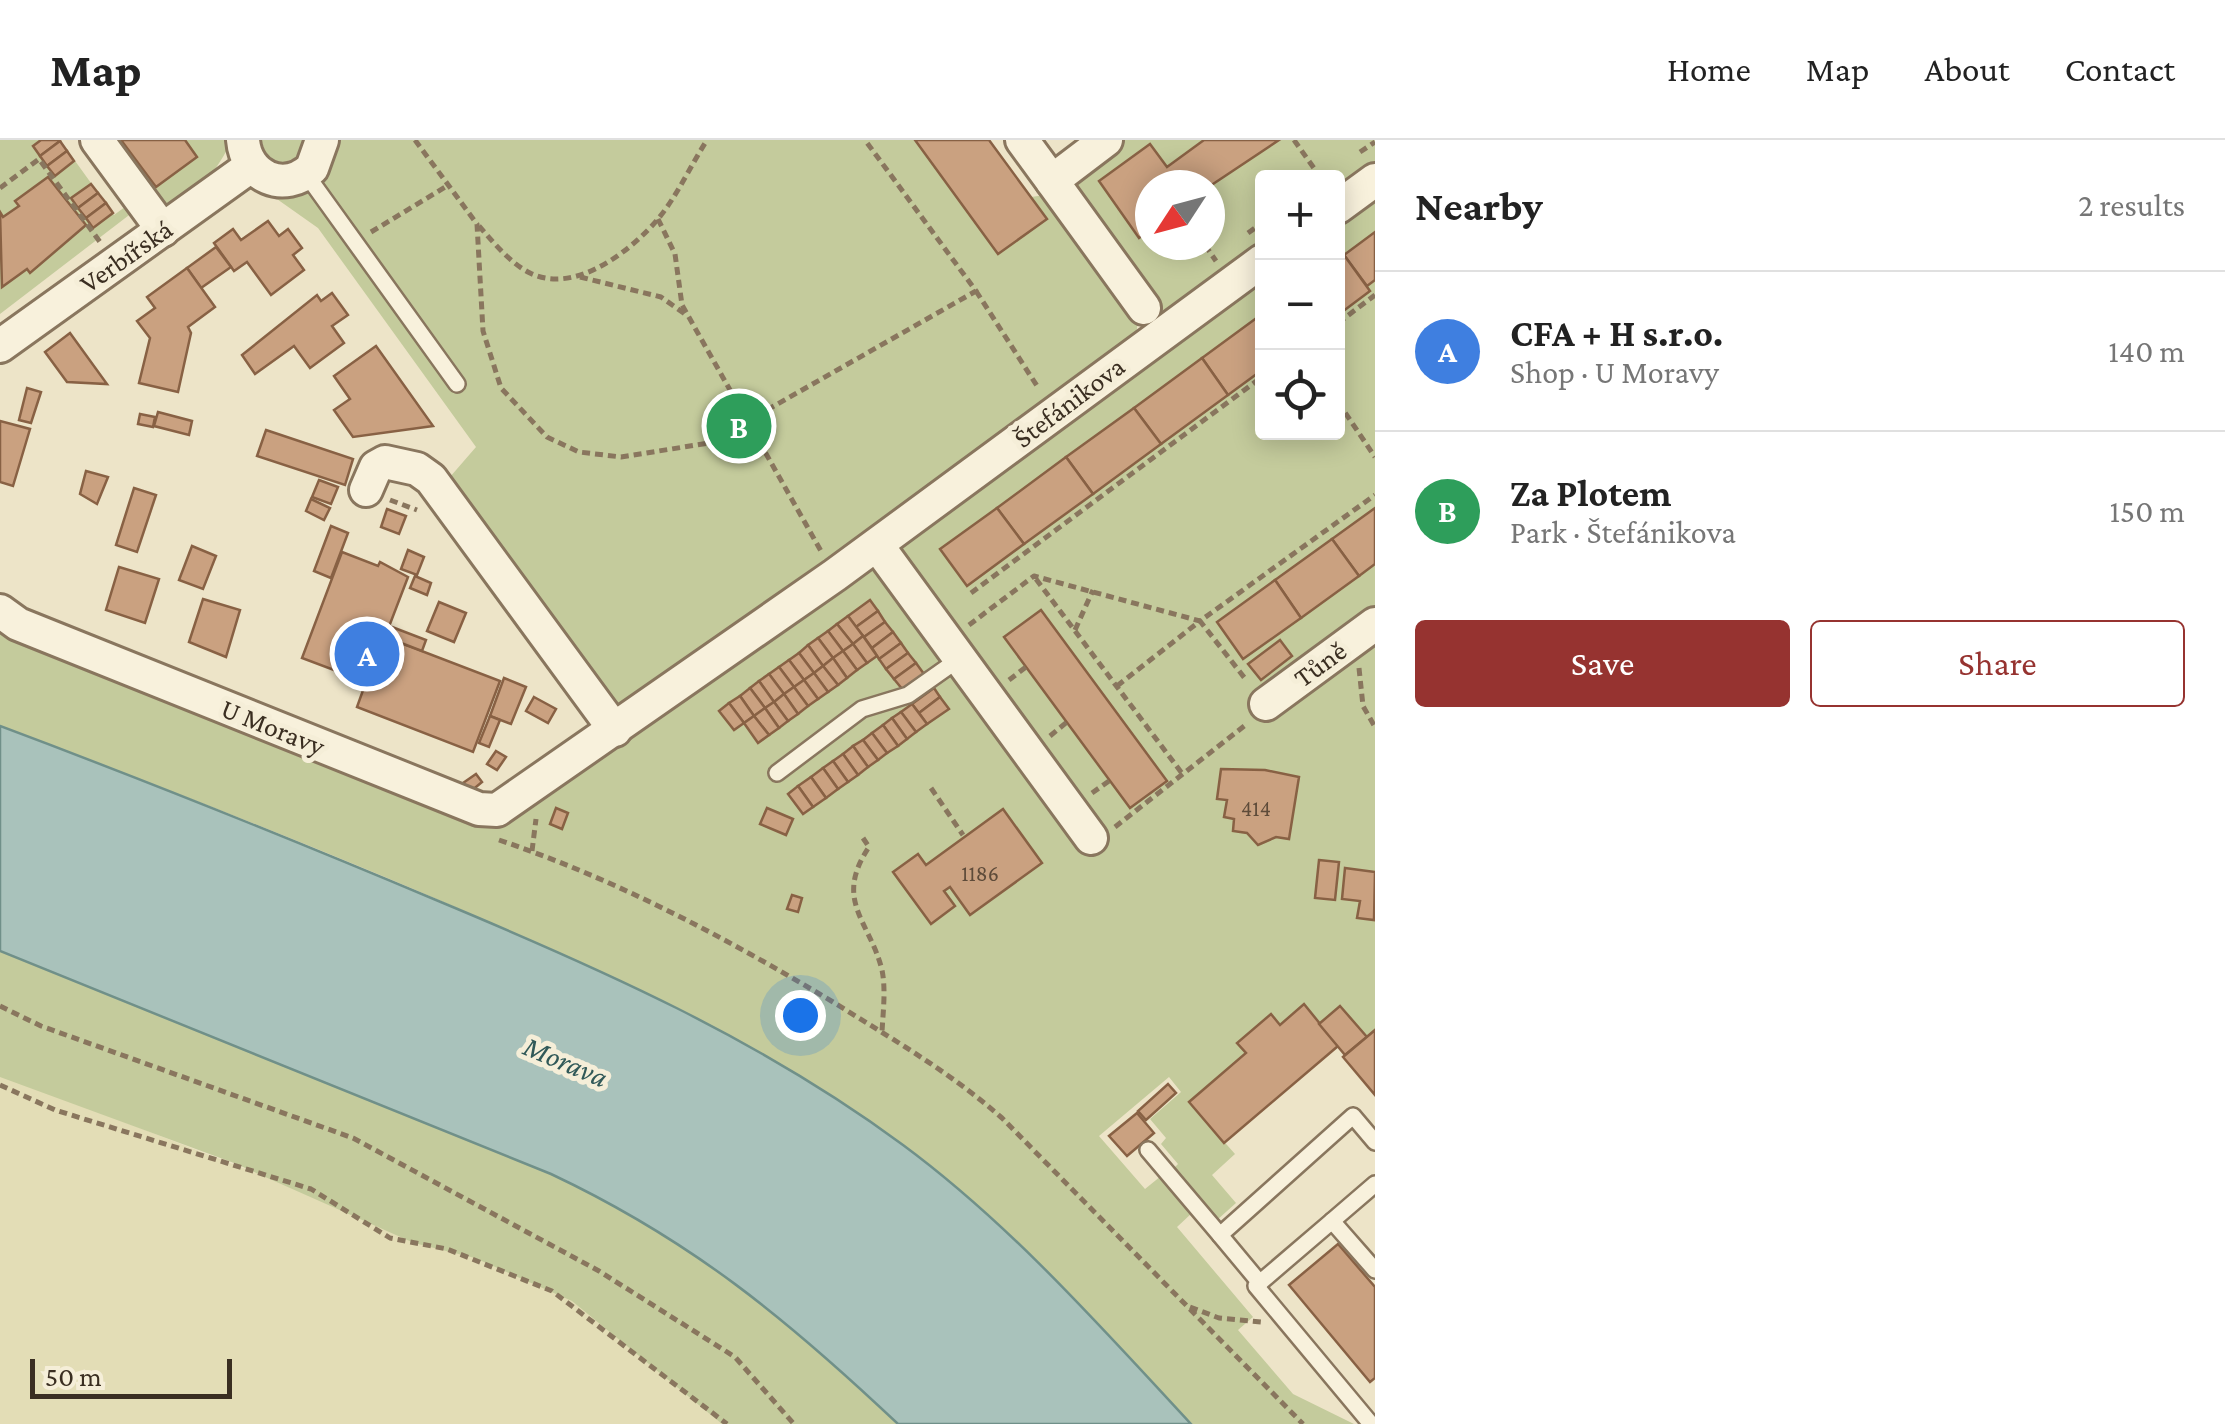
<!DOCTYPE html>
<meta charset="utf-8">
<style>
:root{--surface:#fff;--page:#f2f2f2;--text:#222;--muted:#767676;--line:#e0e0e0;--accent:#963330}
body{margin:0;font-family:"Crimson Pro",serif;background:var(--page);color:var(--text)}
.controls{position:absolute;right:30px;top:30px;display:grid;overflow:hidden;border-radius:10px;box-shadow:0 5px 25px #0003}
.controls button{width:90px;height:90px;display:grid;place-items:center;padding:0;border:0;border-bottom:2px solid var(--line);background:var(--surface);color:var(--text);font:50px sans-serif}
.compass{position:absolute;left:1135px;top:30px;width:90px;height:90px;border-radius:50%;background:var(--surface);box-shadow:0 5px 25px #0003;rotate:234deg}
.scale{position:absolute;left:30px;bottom:25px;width:202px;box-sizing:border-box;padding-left:10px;border:5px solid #3a2e21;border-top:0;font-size:28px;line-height:35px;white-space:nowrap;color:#3a2e21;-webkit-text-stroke:8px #f5eed8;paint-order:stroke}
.you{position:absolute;left:800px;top:875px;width:35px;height:35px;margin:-25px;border:8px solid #fff;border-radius:50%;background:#1a73e8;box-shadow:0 0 0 15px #1a73e833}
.badge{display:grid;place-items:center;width:65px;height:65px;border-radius:50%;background:var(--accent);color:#fff;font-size:32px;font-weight:700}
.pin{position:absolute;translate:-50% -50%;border:5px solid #fff;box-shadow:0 2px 10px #0006}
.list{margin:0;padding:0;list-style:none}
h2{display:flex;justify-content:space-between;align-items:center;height:130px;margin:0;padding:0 40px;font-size:42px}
h2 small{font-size:32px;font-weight:400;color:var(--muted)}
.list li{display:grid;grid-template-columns:65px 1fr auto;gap:30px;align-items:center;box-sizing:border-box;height:160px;padding:0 40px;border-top:2px solid var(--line)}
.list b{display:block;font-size:38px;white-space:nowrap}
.list p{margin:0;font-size:32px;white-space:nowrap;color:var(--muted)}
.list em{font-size:32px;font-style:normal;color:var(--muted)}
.actions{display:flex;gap:20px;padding:30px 40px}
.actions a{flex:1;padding:22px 0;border:2px solid var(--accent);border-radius:10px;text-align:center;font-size:35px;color:var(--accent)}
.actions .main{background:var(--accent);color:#fff}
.icon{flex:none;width:55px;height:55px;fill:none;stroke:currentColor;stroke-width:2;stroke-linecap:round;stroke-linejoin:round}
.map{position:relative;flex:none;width:1375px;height:1284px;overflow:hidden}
header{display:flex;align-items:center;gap:60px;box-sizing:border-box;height:140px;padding:0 50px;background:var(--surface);border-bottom:2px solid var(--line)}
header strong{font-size:48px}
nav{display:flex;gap:55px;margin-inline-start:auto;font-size:35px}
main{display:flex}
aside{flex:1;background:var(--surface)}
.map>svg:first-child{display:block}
.farmland{fill:#e3ddb6}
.green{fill:#c4cb9c;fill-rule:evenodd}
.water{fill:#a9c2bb;stroke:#709089;stroke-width:2.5}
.building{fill:#caa180;stroke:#886144;stroke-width:2.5}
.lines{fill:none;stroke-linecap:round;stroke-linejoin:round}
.service-casing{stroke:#89765e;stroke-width:20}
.minor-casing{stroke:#89765e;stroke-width:38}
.path{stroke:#89765e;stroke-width:5;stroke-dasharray:8 5;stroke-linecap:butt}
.service{stroke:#f8f1dc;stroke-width:15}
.minor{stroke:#f8f1dc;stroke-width:32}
.labels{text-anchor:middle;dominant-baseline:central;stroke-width:10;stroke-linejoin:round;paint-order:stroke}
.number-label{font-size:22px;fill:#5e4b39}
.street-label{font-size:28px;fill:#3a2e21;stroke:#f5eed8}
.water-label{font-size:30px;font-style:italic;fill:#315958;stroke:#f5eed8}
</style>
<header>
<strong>Map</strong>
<nav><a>Home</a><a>Map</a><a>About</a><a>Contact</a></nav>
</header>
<main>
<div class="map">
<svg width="1375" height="1284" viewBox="0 0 1375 1284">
<rect width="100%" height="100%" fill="#ede4c8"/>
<polygon class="farmland" points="0,934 497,1126 572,1160 722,1284 0,1284"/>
<g class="green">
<polygon points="0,0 60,0 114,75 129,64 137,69 0,174"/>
<path d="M121,0H231C221,28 194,57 166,66L151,52L156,47Z"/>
<polygon points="261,0 304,0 304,2 298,17 282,23 267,17"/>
<polygon points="335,0 989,0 1031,57 1045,55 1138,180 1136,196 619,572 450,337 476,307 318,88 267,52"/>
<path d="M1122,0H1375V24L1338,51V38H1262V106L1173,173L1159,171L1071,52L1074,40ZM1150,45H1210V105H1150Z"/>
<path d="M1375,56V890L1366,898L1340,866L1319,884L1304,865L1280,884L1271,874L1237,903L1246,914L1189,962L1235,1014L1212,1035L1236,1063L1217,1080L1173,1029L1178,1024L1161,1004L1166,998L1150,979L1181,952L1169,937L1099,996L1145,1049L1161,1036L1192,1073L1177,1087L1253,1177L1238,1190L1293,1254L1354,1284H1191C1099,1188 1011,1084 903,1005C811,937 711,887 608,837C410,742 205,663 0,586V481L497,682L1262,137V292H1338V83Z"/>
<path d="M0,811L551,1034C691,1100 787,1179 898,1284H722L572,1161L475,1118L414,1103L234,1023L0,937Z"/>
</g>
<path class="water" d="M0,586C147,641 291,699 436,760C599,828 760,899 903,1005C1010,1084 1101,1187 1191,1284H898C787,1179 691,1100 551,1034L0,811Z"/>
<g class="building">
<polygon points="41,0 59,0 60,1 40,16 33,6"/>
<polygon points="121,0 185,0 197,17 156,47"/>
<polygon points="915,0 989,0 1047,79 998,114"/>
<polygon points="1204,0 1279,0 1210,46 1150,45 1150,90 1139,98 1099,41 1150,4 1167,27"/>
<polygon points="60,1 67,11 47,26 40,16"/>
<polygon points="67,11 74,21 55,36 47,26"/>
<polygon points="48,37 86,85 30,133 27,129 2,147 0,72 3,77 19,66 15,61"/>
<polygon points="91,44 98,53 78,68 71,58"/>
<polygon points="98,53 106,63 86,78 78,68"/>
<polygon points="106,63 113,73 93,88 86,78"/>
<polygon points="268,81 279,96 288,89 302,108 293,115 304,130 271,155 247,122 234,131 214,103 233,89 241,100"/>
<polygon points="1375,92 1375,140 1367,146 1344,115"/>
<polygon points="216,107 231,127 201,148 187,128"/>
<polygon points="1344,115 1370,151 1338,175 1338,119"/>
<polygon points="187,128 215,167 188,187 191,193 178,252 139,243 150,198 137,181 155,168 147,157"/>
<polygon points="332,153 348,175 332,186 344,203 310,228 294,206 255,234 242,215 317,155 321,161"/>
<polygon points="1262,174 1262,230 1228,255 1202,218"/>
<polygon points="70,193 107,244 67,242 45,212"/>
<polygon points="376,206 433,286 353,297 334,270 350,259 334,236"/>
<polygon points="1202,218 1228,255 1161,304 1134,268"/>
<polygon points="27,248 41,252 31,283 19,280"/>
<polygon points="1134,268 1161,304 1093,354 1066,317"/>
<polygon points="158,272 192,281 189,295 154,286"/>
<polygon points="140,274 155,277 153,287 138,284"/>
<polygon points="0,281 30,289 13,346 0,342"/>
<polygon points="266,290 353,319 345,345 257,316"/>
<polygon points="1066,317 1093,354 1024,404 997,368"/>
<polygon points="86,331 108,337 97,364 80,354"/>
<polygon points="319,340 338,347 331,364 312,357"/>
<polygon points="134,348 156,355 137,412 116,405"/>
<polygon points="311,359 330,368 324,380 306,371"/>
<polygon points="997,368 1024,404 967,446 940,409"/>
<polygon points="1375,368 1375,424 1359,436 1332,399"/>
<polygon points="387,369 406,376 399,394 381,387"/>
<polygon points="331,386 348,393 331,438 314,431"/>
<polygon points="1332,399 1359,436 1301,478 1275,440"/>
<polygon points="192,406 216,416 203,449 179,440"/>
<polygon points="408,410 424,417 417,435 401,429"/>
<polygon points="342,412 378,426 380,422 408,437 385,497 500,541 473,612 357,567 366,542 302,518"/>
<polygon points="119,427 159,439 145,483 106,470"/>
<polygon points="415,436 431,443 427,455 410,448"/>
<polygon points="1275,440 1301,478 1243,519 1217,482"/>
<polygon points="203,459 240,470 226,517 189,502"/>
<polygon points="870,460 878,471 856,487 848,476"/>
<polygon points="439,462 466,473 454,502 427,491"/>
<polygon points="1041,470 1167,641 1130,668 1004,497"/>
<polygon points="878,471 885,482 864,497 856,487"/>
<polygon points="848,476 863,496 853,504 837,484"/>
<polygon points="885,482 893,492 872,508 864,497"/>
<polygon points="837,484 853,504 843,511 828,491"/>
<polygon points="392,487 426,500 422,511 388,498"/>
<polygon points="828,491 843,511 833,518 818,498"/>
<polygon points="893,492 901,503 879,519 872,508"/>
<polygon points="863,496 877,516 867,523 853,504"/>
<polygon points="818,498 833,518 823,526 808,505"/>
<polygon points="1280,500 1292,516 1261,540 1248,524"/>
<polygon points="901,503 908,513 886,529 879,519"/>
<polygon points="853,504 867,523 857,530 843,511"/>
<polygon points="808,505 823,526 814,533 799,513"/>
<polygon points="843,511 857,530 847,538 833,518"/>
<polygon points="799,513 814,533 804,540 789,520"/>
<polygon points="908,513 916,523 894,539 886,529"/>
<polygon points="833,518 847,538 838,545 823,526"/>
<polygon points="789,520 804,540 794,547 779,527"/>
<polygon points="916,523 924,534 903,550 894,539"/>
<polygon points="823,526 838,545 828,552 814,533"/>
<polygon points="779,527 794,547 784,554 769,534"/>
<polygon points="814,533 828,552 818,559 804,540"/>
<polygon points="769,534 784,554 774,562 759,541"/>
<polygon points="504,538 526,547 511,584 490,576"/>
<polygon points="804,540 818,559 808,566 794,547"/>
<polygon points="759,541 774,562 765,568 750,548"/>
<polygon points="794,547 808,566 798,574 784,554"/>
<polygon points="750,548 765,568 754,576 740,556"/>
<polygon points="934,548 940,557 919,573 912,564"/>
<polygon points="784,554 798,574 788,581 774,562"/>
<polygon points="740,556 754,576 744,583 729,563"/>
<polygon points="534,557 556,569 548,583 526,571"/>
<polygon points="940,557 949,569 927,584 919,573"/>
<polygon points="774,562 788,581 779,588 765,568"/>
<polygon points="729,563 744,583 734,590 719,571"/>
<polygon points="912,564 927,584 916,592 901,572"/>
<polygon points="765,568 779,588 769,595 754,576"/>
<polygon points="901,572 916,592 907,599 892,578"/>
<polygon points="490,576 500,580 489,607 479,603"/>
<polygon points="754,576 769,595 758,603 744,583"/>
<polygon points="892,578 907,599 898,606 883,585"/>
<polygon points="883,585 898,606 887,613 872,593"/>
<polygon points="872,593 887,613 878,620 863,600"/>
<polygon points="863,600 878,620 868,627 853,606"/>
<polygon points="853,606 868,627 858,635 843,614"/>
<polygon points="496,611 506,617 497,630 487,624"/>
<polygon points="843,614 858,635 848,642 833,621"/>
<polygon points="833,621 848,642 838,649 823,628"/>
<polygon points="823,628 838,649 826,658 811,637"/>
<polygon points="1221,629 1265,630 1299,637 1289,699 1276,697 1258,705 1247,693 1233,691 1234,679 1224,677 1227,660 1217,659"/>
<polygon points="476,634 482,642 470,652 463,643"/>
<polygon points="811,637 826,658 813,667 798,646"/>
<polygon points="798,646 813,667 803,674 788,654"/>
<polygon points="556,668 568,673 562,689 550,684"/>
<polygon points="767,668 793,679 786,695 760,684"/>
<polygon points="1003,669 1042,723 970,775 950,747 944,751 955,766 931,784 893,732 918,714 926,725"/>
<polygon points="1319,720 1339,722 1335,760 1315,758"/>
<polygon points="1345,728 1375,732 1374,780 1357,778 1360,761 1342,759"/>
<polygon points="792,755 802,758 798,772 787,769"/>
<polygon points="1304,864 1338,906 1224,1003 1189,962 1246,913 1237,903 1271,874 1280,885"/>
<polygon points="1340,866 1367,897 1345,915 1319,884"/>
<polygon points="1375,890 1375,955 1343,917"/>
<polygon points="1168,944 1176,953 1146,980 1138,971"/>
<polygon points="1137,973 1154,993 1127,1016 1109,996"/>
<polygon points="1338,1104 1375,1147 1375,1238 1370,1242 1289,1145"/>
</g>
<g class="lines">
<defs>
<g id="service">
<polyline points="306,34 457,244"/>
<polyline points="777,633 862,569 908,555 959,519"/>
<polyline points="1148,1010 1220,1095 1353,976 1375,1002"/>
<polyline points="1332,1081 1375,1044"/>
<polyline points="1220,1095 1260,1143"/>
<polyline points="1371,1284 1256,1146 1332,1081 1375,1130"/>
</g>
<g id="minor">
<polyline points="97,0 163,90"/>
<path d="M243,0C246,37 284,54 312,28L322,0"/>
<polyline points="1022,0 1052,41"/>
<polyline points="1106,0 1052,41 1144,168"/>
<polyline points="1338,67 1375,40"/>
<polyline points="0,206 251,26"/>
<polyline points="366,350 376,327 385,322 417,329 431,339 615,590"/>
<polyline points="877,405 1091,698"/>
<polyline points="0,471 18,484 479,669 497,670 835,435 1262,121"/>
<polyline points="1266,564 1375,484"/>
</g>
</defs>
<use href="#service" class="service-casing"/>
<use href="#minor" class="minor-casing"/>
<g class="path">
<polyline points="415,0 477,84 483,191 501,248 547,297 579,312 621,317 709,303 976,151 865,0"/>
<polyline points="1294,0 1321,38"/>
<polyline points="1360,12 1375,2"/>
<polyline points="0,48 39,19 100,102"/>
<polyline points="658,79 675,114 682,165 821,411"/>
<path d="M479,86C494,103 510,123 530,133C574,155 630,112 658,79C677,56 691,25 707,0"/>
<polyline points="371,92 447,46"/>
<polyline points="1248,93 1262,83"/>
<polyline points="1205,105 1216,121"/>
<polyline points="580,137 661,157 685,174"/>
<polyline points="976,151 1039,249"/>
<polyline points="1338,183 1375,155"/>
<polyline points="1338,262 1375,317"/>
<polyline points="390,360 417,370"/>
<polyline points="1036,439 1184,636"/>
<polyline points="971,453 1262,237"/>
<polyline points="969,485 1034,436 1200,481 1375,355"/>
<polyline points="1075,490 1093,450"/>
<polyline points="1359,528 1363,566 1375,587"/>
<polyline points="1009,540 1026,527"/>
<polyline points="1117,546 1200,481 1247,541"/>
<polyline points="1050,596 1067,582"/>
<polyline points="931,648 963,695"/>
<polyline points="1092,653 1109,641"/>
<polyline points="1115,687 1248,583"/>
<path d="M863,698L869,707C833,761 870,781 882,830C886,850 883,872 882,892"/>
<path d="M499,700C618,740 726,798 833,862C892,899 950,932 1002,978L1303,1284"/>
<polyline points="532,711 536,679"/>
<polyline points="0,866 41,886 353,998 599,1131 735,1217 794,1284"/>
<polyline points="0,945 55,970 311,1049 390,1098 447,1109 552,1151 727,1284"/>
<polyline points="1190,1167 1219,1178 1262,1182"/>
</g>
<use href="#service" class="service"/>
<use href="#minor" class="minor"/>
</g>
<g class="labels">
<g class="number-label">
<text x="1256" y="668">414</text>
<text x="980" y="733">1186</text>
</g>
<g class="street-label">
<text transform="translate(126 116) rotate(-35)">Verbířská</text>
<text transform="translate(1069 262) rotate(-37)">Štefánikova</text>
<text transform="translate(1320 524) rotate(-36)">Tůně</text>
<text transform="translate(273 587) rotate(22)">U Moravy</text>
</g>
<g class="water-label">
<text transform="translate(566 921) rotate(23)">Morava</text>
</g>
</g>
</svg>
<div class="controls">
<button>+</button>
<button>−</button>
<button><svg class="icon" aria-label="locate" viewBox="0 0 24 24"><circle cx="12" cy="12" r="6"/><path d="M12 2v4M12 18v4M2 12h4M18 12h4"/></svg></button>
</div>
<svg class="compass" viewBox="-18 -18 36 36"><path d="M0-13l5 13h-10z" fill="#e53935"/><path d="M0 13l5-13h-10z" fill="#767676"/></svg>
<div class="scale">50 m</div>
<div class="you"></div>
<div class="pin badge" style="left:367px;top:514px;background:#3f7fe0">A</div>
<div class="pin badge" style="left:739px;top:286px;background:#2e9e5b">B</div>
</div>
<aside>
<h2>Nearby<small>2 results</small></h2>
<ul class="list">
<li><span class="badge" style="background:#3f7fe0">A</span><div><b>CFA + H s.r.o.</b><p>Shop · U Moravy</p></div><em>140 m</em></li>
<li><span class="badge" style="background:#2e9e5b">B</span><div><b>Za Plotem</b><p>Park · Štefánikova</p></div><em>150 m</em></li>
</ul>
<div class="actions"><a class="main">Save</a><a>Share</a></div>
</aside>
</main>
